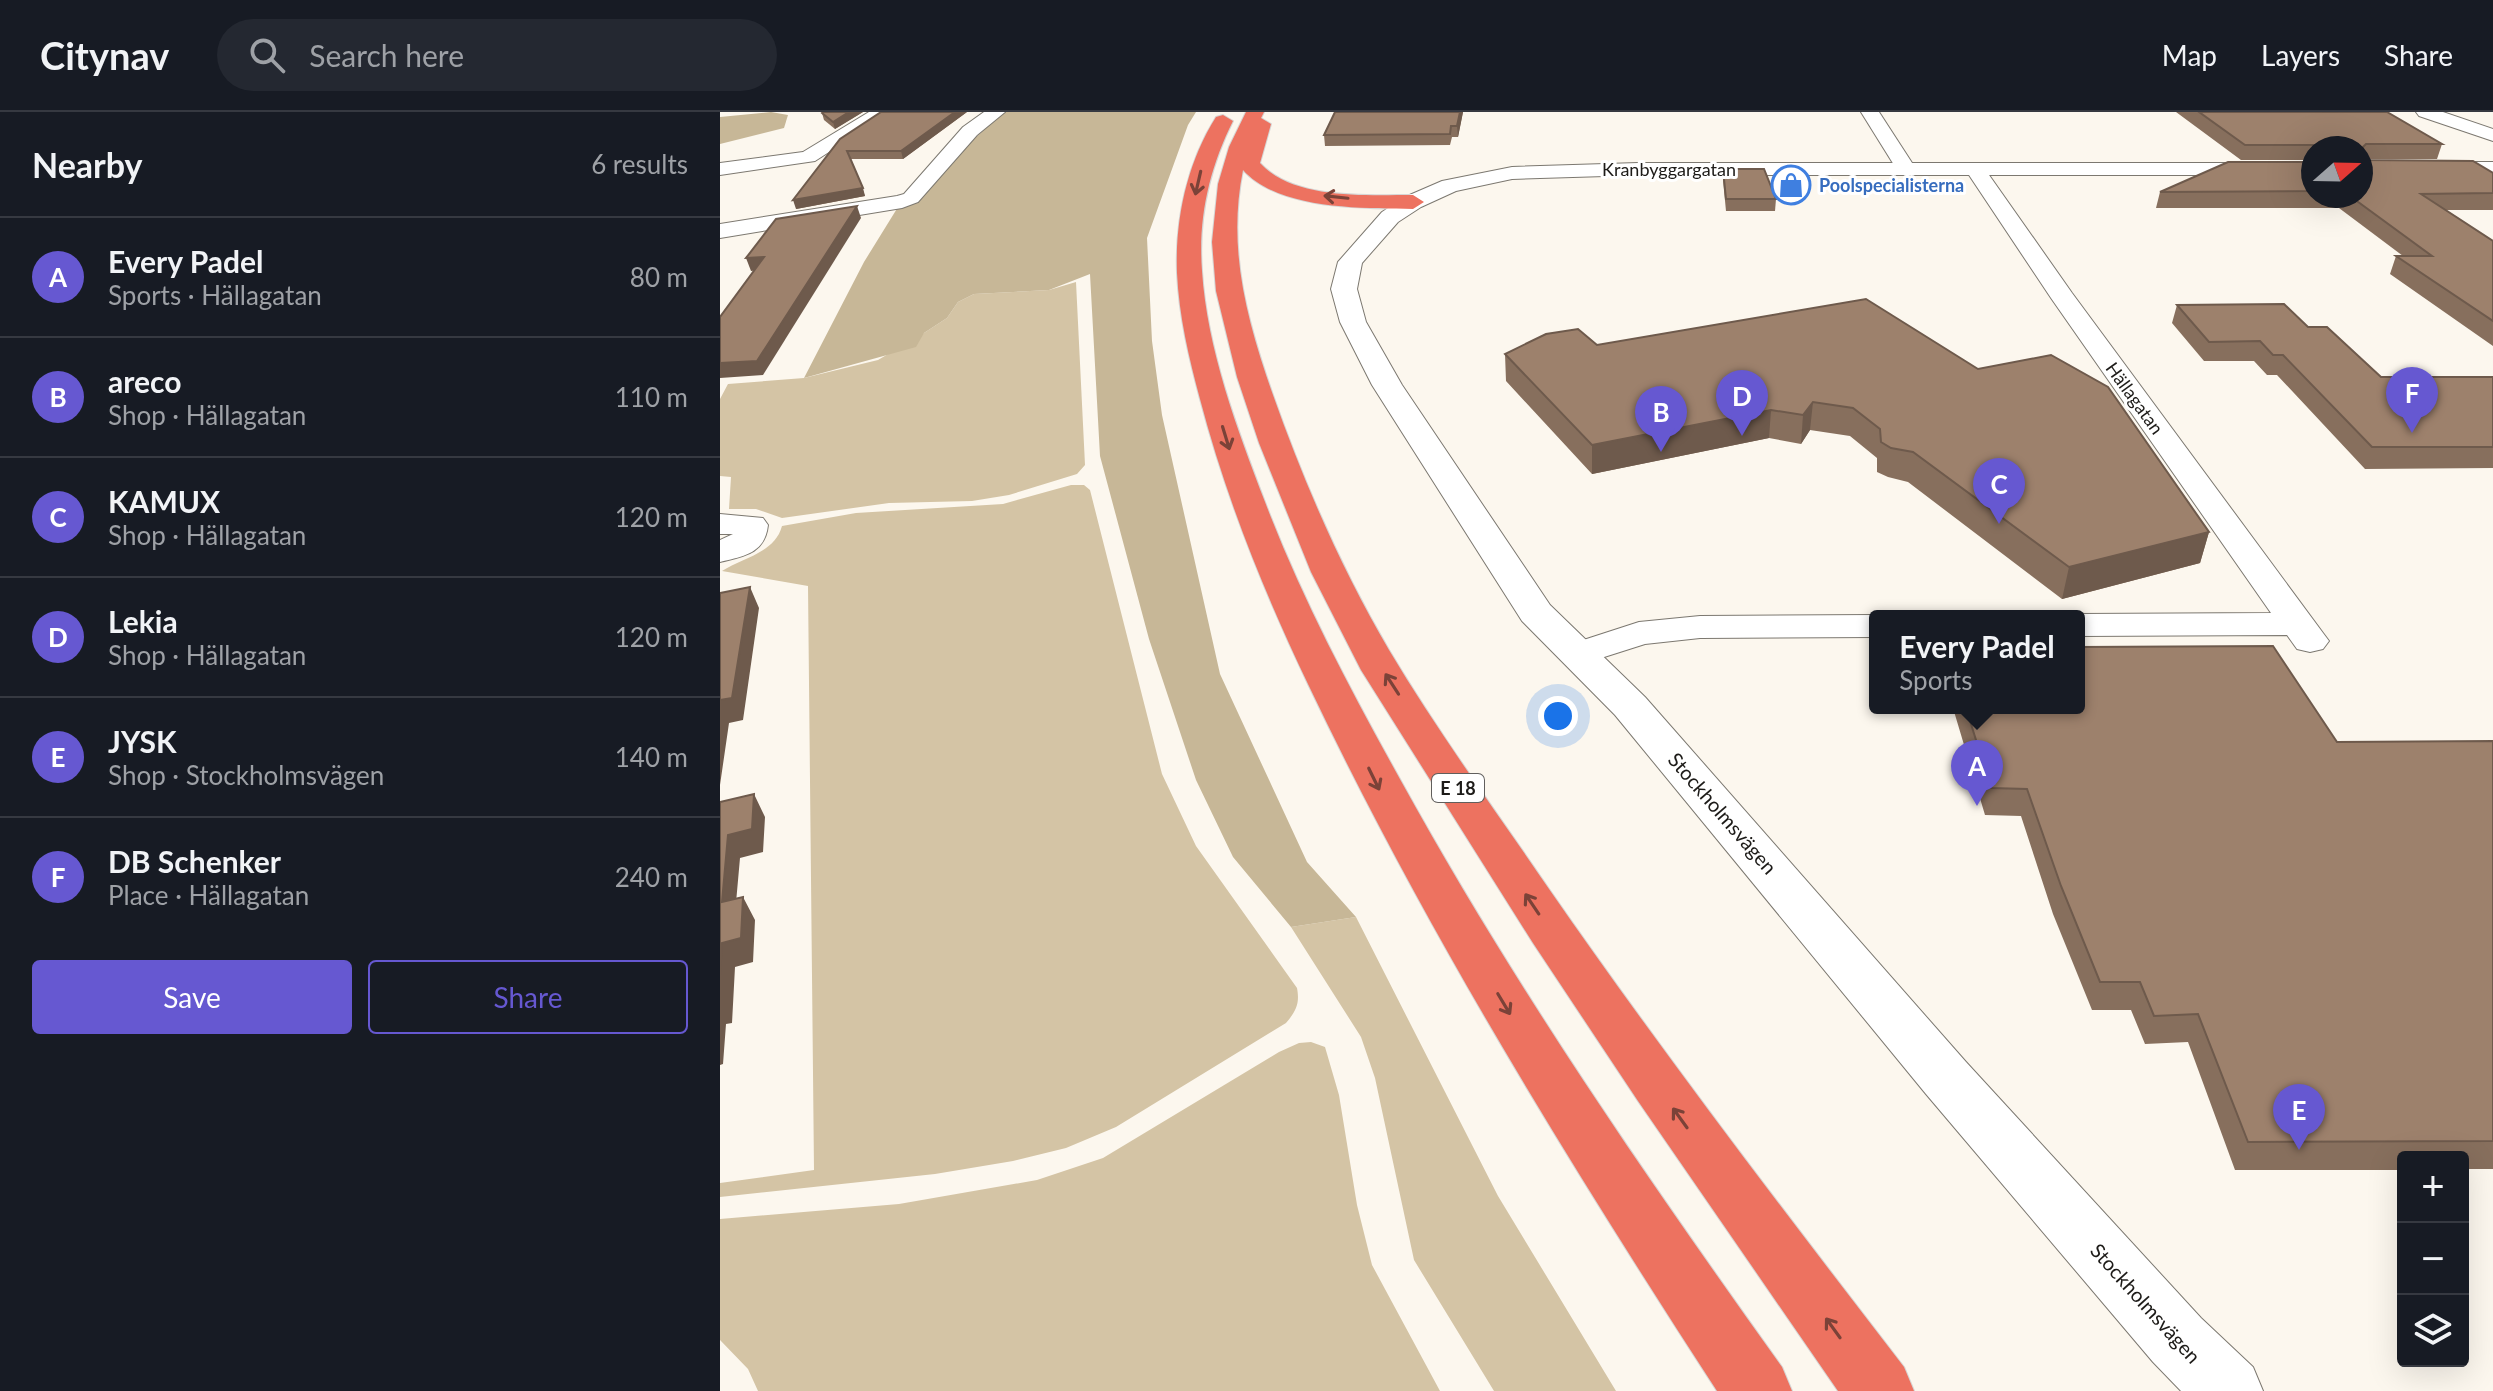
<!DOCTYPE html>
<meta charset="utf-8">
<style>
:root{--surface:#171b24;--page:#242831;--text:#f1f3f6;--muted:#9ea1a6;--line:#363941;--accent:#6658d1}
body{margin:0;font-family:Lato,sans-serif;background:var(--page);color:var(--text)}
.controls{position:absolute;right:24px;bottom:24px;display:grid;overflow:hidden;border-radius:8px;box-shadow:0 8px 32px #0002}
.controls button{width:72px;height:72px;display:grid;place-items:center;padding:0;border:0;border-bottom:2px solid var(--line);background:var(--surface);color:var(--text);font:40px sans-serif}
.compass{position:absolute;left:1581px;top:24px;width:72px;height:72px;border-radius:50%;background:var(--surface);box-shadow:0 8px 32px #0002;rotate:70deg}
.you{position:absolute;left:838px;top:604px;width:28px;height:28px;margin:-20px;border:6px solid #fff;border-radius:50%;background:#1a73e8;box-shadow:0 0 0 12px #1a73e833}
.badge{display:grid;place-items:center;width:52px;height:52px;border-radius:50%;background:var(--accent);color:#fff;font-size:26px;font-weight:700}
.pin{position:absolute;translate:-50% -66px;filter:drop-shadow(0 2px 4px #0008)}
.pin::after{content:'';position:absolute;top:42px;width:28px;height:24px;background:inherit;clip-path:polygon(0 0,100% 0,50% 100%)}
.popup{position:absolute;left:1149px;top:498px;width:216px;height:104px;box-sizing:border-box;display:grid;place-content:center;border-radius:8px;background:var(--surface);filter:drop-shadow(0 2px 6px #0005);font-size:26px;white-space:nowrap;color:var(--muted)}
.popup b{font-size:30px;color:var(--text)}
.popup::after{content:'';position:absolute;left:50%;top:100%;margin-left:-16px;border:16px solid transparent;border-top-color:var(--surface)}
.list{margin:0;padding:0;list-style:none}
h2{display:flex;justify-content:space-between;align-items:center;height:104px;margin:0;padding:0 32px;font-size:34px}
h2 small{font-size:26px;font-weight:400;color:var(--muted)}
.list li{display:grid;grid-template-columns:52px 1fr auto;gap:24px;align-items:center;box-sizing:border-box;height:120px;padding:0 32px;border-top:2px solid var(--line)}
.list b{display:block;font-size:30px;white-space:nowrap}
.list p{margin:0;font-size:26px;white-space:nowrap;color:var(--muted)}
.list em{font-size:26px;font-style:normal;color:var(--muted)}
.actions{display:flex;gap:16px;padding:24px 32px}
.actions a{flex:1;padding:18px 0;border:2px solid var(--accent);border-radius:8px;text-align:center;font-size:28px;color:var(--accent)}
.actions .main{background:var(--accent);color:#fff}
.icon{flex:none;width:44px;height:44px;fill:none;stroke:currentColor;stroke-width:2;stroke-linecap:round;stroke-linejoin:round}
.map{position:relative;flex:none;width:1773px;height:1279px;overflow:hidden}
header{display:flex;align-items:center;gap:48px;box-sizing:border-box;height:112px;padding:0 40px;background:var(--surface);border-bottom:2px solid var(--line)}
header strong{font-size:38px}
nav{display:flex;gap:44px;margin-inline-start:auto;font-size:28px}
.search{width:560px;height:72px;background:var(--page);display:flex;align-items:center;gap:20px;box-sizing:border-box;padding:0 28px;border-radius:44px;color:var(--muted);font-size:30px}
main{display:flex}
aside{flex:1;background:var(--surface)}
.map>svg:first-child{display:block}
.green{fill:#d4c4a5}
.forest{fill:#c7b797}
.lines{fill:none;stroke-linecap:round;stroke-linejoin:round}
.minor-casing{stroke:#7c7870;stroke-width:2}
.tertiary-casing{stroke:#7c7870;stroke-width:2}
.motorway-casing{stroke:#d6d6d5;stroke-width:2}
.minor{fill:#fff;fill-rule:evenodd}
.tertiary{fill:#fff;fill-rule:evenodd}
.motorway{fill:#ed7260;fill-rule:evenodd}
.wall{fill:#876f5d}
.shaded-wall{fill:#6e5a4c}
.building{fill:#9d816c;stroke:#6e5a4c;stroke-width:2}
.oneway{stroke:#7b4238}
.labels{text-anchor:middle;dominant-baseline:central;stroke-width:6;stroke-linejoin:round;paint-order:stroke}
.far-street-label{font-size:18px;fill:#1d1b18;stroke:#fff}
.far-shop-label{font-size:18px;font-weight:bold;fill:#366cbe;stroke:#fff;text-anchor:start}
.shield{fill:#fff;stroke:#615f5d;stroke-width:2}
.shield-label{font-size:18px;font-weight:bold;fill:#1d1b18}
.street-label{font-size:20px;fill:#1d1b18;stroke:#fff}
</style>
<header>
<strong>Citynav</strong>
<div class="search"><svg class="icon" aria-label="search" viewBox="0 0 24 24"><circle cx="10" cy="10" r="6"/><path d="M15 15l6 6"/></svg>Search here</div>
<nav><a>Map</a><a>Layers</a><a>Share</a></nav>
</header>
<main>
<aside>
<h2>Nearby<small>6 results</small></h2>
<ul class="list">
<li><span class="badge">A</span><div><b>Every Padel</b><p>Sports · Hällagatan</p></div><em>80 m</em></li>
<li><span class="badge">B</span><div><b>areco</b><p>Shop · Hällagatan</p></div><em>110 m</em></li>
<li><span class="badge">C</span><div><b>KAMUX</b><p>Shop · Hällagatan</p></div><em>120 m</em></li>
<li><span class="badge">D</span><div><b>Lekia</b><p>Shop · Hällagatan</p></div><em>120 m</em></li>
<li><span class="badge">E</span><div><b>JYSK</b><p>Shop · Stockholmsvägen</p></div><em>140 m</em></li>
<li><span class="badge">F</span><div><b>DB Schenker</b><p>Place · Hällagatan</p></div><em>240 m</em></li>
</ul>
<div class="actions"><a class="main">Save</a><a>Share</a></div>
</aside>
<div class="map">
<svg width="1773" height="1279" viewBox="0 0 1773 1279">
<rect width="100%" height="100%" fill="#fcf7ee"/>
<g class="green">
<polygon points="356,170 365,353 357,362 289,383 252,389 169,391 62,406 36,397 9,397 11,365 0,364 0,287 8,272 84,266 158,248 204,221 227,206 238,190 254,182 329,178"/>
<path d="M351,373H364L370,378L442,662L476,734L577,876C580,892 576,899 566,911L396,1015L346,1036L293,1049L215,1062L0,1085V1071L94,1058L88,474L2,459C22,446 55,441 62,414L136,401L283,392Z"/>
<polygon points="636,805 778,1084 896,1279 774,1279 694,1148 655,966 641,925 571,815"/>
<polygon points="591,930 605,935 619,983 637,1093 652,1153 720,1279 38,1279 28,1257 0,1228 0,1107 179,1092 317,1068 383,1046 559,940 579,931"/>
</g>
<g class="forest">
<polygon points="51,0 68,3 64,16 0,32 0,5"/>
<polygon points="284,0 476,0 468,13 427,126 432,229 442,303 500,562 587,750 636,805 571,815 513,745 476,668 429,527 380,344 370,162 329,178 254,182 238,190 227,206 204,221 196,235 84,266 144,150 178,95"/>
</g>
<g class="lines">
<defs>
<g id="minor">
<polygon points="149,0 171,0 95,49 0,63 0,51 83,40"/>
<polygon points="264,0 285,0 257,23 198,90 182,96 0,126 0,112 177,84 184,82 243,15"/>
<polygon points="1141,0 1159,0 1196,57 1193,61 1179,61"/>
<polygon points="1696,0 1723,0 1773,17 1773,29 1699,4"/>
<polygon points="1255,51 1262,53 1352,181 1603,521 1609,529 1603,537 1590,540 1577,537 1567,523 1359,524 1359,504 1350,504 1359,502 1551,501 1331,186 1245,57"/>
<path d="M0,402L43,406L48,413C45,441 25,444 0,450V428L13,422H0Z"/>
<polygon points="980,504 1155,503 1160,504 1155,504 1155,525 980,526 925,532 859,553 845,550 840,542 845,534 919,510"/>
</g>
<g id="tertiary">
<rect x="1641" y="50" width="132" height="12"/>
<polygon points="918,51 1593,51 1593,63 918,63 792,67 736,79 701,95 678,110 642,151 637,177 646,210 682,273 830,493 925,585 1246,950 1481,1206 1533,1255 1543,1279 1461,1279 1433,1250 1206,982 895,603 802,509 652,273 620,210 611,177 618,150 662,100 685,85 722,69 792,55"/>
</g>
<g id="motorway">
<path d="M526,0H544L541,6L551,12L540,51C574,88 646,83 693,83L704,90L693,97C642,96 559,98 523,58C507,137 527,209 553,283C584,371 622,458 669,538C718,620 775,698 829,777C942,940 1063,1098 1184,1255L1194,1279H1118L918,989L813,831L641,558L591,460L539,331L517,265L496,179L492,130L498,72L509,35Z"/>
<path d="M503,3L513,9C489,57 478,106 482,159C487,237 517,317 545,390C582,487 631,579 681,669C794,874 926,1065 1062,1255L1072,1279H997C849,1051 705,818 588,572C544,480 506,386 480,287C469,246 459,204 457,161C455,107 467,51 496,5Z"/>
</g>
</defs>
<use href="#minor" class="minor-casing"/>
<use href="#tertiary" class="tertiary-casing"/>
<use href="#motorway" class="motorway-casing"/>
<use href="#minor" class="minor"/>
<use href="#tertiary" class="tertiary"/>
<use href="#motorway" class="motorway"/>
</g>
<g class="wall">
<polygon points="103,0 143,0 115,17 104,8 102,1"/>
<polygon points="247,0 183,47 131,47 145,84 76,97 120,27"/>
<polygon points="615,0 743,0 738,25 732,25 730,33 605,34 604,23"/>
<polygon points="1456,0 1667,0 1722,32 1717,47 1644,47 1644,48 1773,61 1773,98 1726,98 1773,129 1773,234 1670,162 1676,144 1683,144 1619,96 1436,96 1440,80 1593,50 1593,84 1641,84 1641,36 1593,36 1593,48 1521,48"/>
<polygon points="1003,57 1056,87 1055,99 1006,99 1003,68"/>
<polygon points="1146,187 1489,420 1480,451 1342,487 1188,370 1168,365 1157,360 1157,346 1130,324 1090,318 1081,332 1049,326 872,362 786,269 785,242 877,233"/>
<polygon points="1457,193 1588,215 1661,265 1773,265 1773,356 1645,357 1557,263 1547,263 1534,249 1484,249 1452,211"/>
<polygon points="1233,596 1359,596 1617,630 1773,629 1773,1057 1743,1057 1743,1045 1683,1045 1683,1058 1515,1058 1468,930 1425,932 1411,898 1372,898 1333,802 1301,704 1265,703"/>
</g>
<g class="shaded-wall">
<polygon points="129,0 143,0 115,17 113,10"/>
<polygon points="235,0 247,0 183,47 181,39"/>
<polygon points="740,0 743,0 738,25 737,14"/>
<polygon points="143,76 145,84 76,97 73,88"/>
<polygon points="137,94 141,106 43,263 0,266 0,251"/>
<polygon points="44,145 49,157 31,159 26,146"/>
<polygon points="1093,290 1090,318 1081,332 1083,303"/>
<polygon points="1051,298 1049,326 872,362 872,333"/>
<polygon points="1489,420 1480,451 1342,487 1349,455"/>
<polygon points="30,475 39,496 23,608 9,611 0,673 0,588"/>
<polygon points="34,682 45,705 43,740 20,746 14,813 2,790 8,723"/>
<polygon points="23,785 35,808 33,850 15,855 12,911 6,912 3,952 0,953 0,864 2,831"/>
</g>
<g class="building">
<polygon points="103,0 129,0 113,10 102,1"/>
<polygon points="161,0 235,0 181,39 127,39 143,76 73,88 120,27"/>
<polygon points="615,0 740,0 737,14 731,14 730,22 604,23"/>
<polygon points="1479,0 1667,0 1722,32 1646,32 1643,35 1644,48 1753,49 1773,61 1773,81 1701,82 1773,129 1773,209 1676,144 1712,144 1630,84 1641,84 1641,36 1600,36 1597,33 1525,33"/>
<polygon points="1508,50 1593,50 1593,79 1440,80"/>
<polygon points="1003,57 1044,57 1056,87 1006,87"/>
<polygon points="137,94 37,249 0,251 0,205 44,145 26,146 56,107"/>
<polygon points="1146,187 1258,257 1331,243 1388,275 1489,420 1349,455 1193,340 1171,336 1161,330 1160,317 1133,296 1093,290 1083,303 1051,298 872,333 785,242 826,222 858,217 877,233"/>
<polygon points="1564,192 1588,215 1607,215 1661,265 1773,265 1773,335 1652,335 1563,243 1553,243 1540,229 1489,230 1457,193"/>
<polygon points="30,475 12,586 0,588 0,481"/>
<polygon points="1553,534 1617,630 1773,629 1773,1029 1528,1030 1478,902 1434,904 1420,870 1380,870 1341,774 1307,677 1271,676 1246,596 1359,596 1359,535"/>
<polygon points="34,682 32,717 8,723 2,790 23,785 21,826 2,831 0,864 0,690"/>
</g>
<defs><path id="oneway-shaft" d="M-6 0H5M1.5-3L5.5 0L1.5 3" fill="none" stroke-width="1.6" stroke-linecap="round" stroke-linejoin="round" transform="scale(2)"/></defs>
<g class="oneway">
<use href="#oneway-shaft" transform="translate(478 71) rotate(103)"/>
<use href="#oneway-shaft" transform="translate(616 85) rotate(-174)"/>
<use href="#oneway-shaft" transform="translate(506 326) rotate(73)"/>
<use href="#oneway-shaft" transform="translate(672 572) rotate(-123)"/>
<use href="#oneway-shaft" transform="translate(654 667) rotate(64)"/>
<use href="#oneway-shaft" transform="translate(812 792) rotate(-124)"/>
<use href="#oneway-shaft" transform="translate(784 892) rotate(59)"/>
<use href="#oneway-shaft" transform="translate(960 1006) rotate(-126)"/>
<use href="#oneway-shaft" transform="translate(1113 1216) rotate(-126)"/>
</g>
<defs>
<symbol id="shop-ring" viewBox="-11 -11 22 22"><circle r="9.5" fill="#fff" stroke="#3f7fe0" stroke-width="1.5"/><path d="M-5-2.5h2.3a2.7 3.5 0 0 1 5.4 0H5L5.5 6h-11ZM-1.5-2.5h3a1.5 2.3 0 0 0-3 0Z" fill="#3f7fe0"/></symbol>
</defs>
<g fill-rule="evenodd">
<use href="#shop-ring" x="1049" y="51" width="44" height="44"/>
</g>
<g class="labels">
<g class="far-street-label">
<text x="949" y="57">Kranbyggargatan</text>
<text transform="translate(1415 286) rotate(54)">Hällagatan</text>
</g>
<g class="far-shop-label">
<text x="1099" y="73">Poolspecialisterna</text>
</g>
<rect class="shield" x="712" y="662" width="52" height="28" rx="6"/>
<g class="shield-label">
<text x="738" y="676">E 18</text>
</g>
<g class="street-label">
<text transform="translate(1003 701) rotate(49)">Stockholmsvägen</text>
<text transform="translate(1426 1191) rotate(48)">Stockholmsvägen</text>
</g>
</g>
</svg>
<div class="controls">
<button>+</button>
<button>−</button>
<button><svg class="icon" aria-label="layers" viewBox="0 0 24 24"><path d="M12 4l9 5-9 5-9-5zM3 14l9 5 9-5"/></svg></button>
</div>
<svg class="compass" viewBox="-18 -18 36 36"><path d="M0-13l5 13h-10z" fill="#e53935"/><path d="M0 13l5-13h-10z" fill="#9ea1a6"/></svg>
<div class="you"></div>
<div class="pin badge" style="left:1257px;top:694px">A</div>
<div class="popup"><b>Every Padel</b>Sports</div>
<div class="pin badge" style="left:941px;top:340px">B</div>
<div class="pin badge" style="left:1279px;top:412px">C</div>
<div class="pin badge" style="left:1022px;top:324px">D</div>
<div class="pin badge" style="left:1579px;top:1038px">E</div>
<div class="pin badge" style="left:1692px;top:321px">F</div>
</div>
</main>
